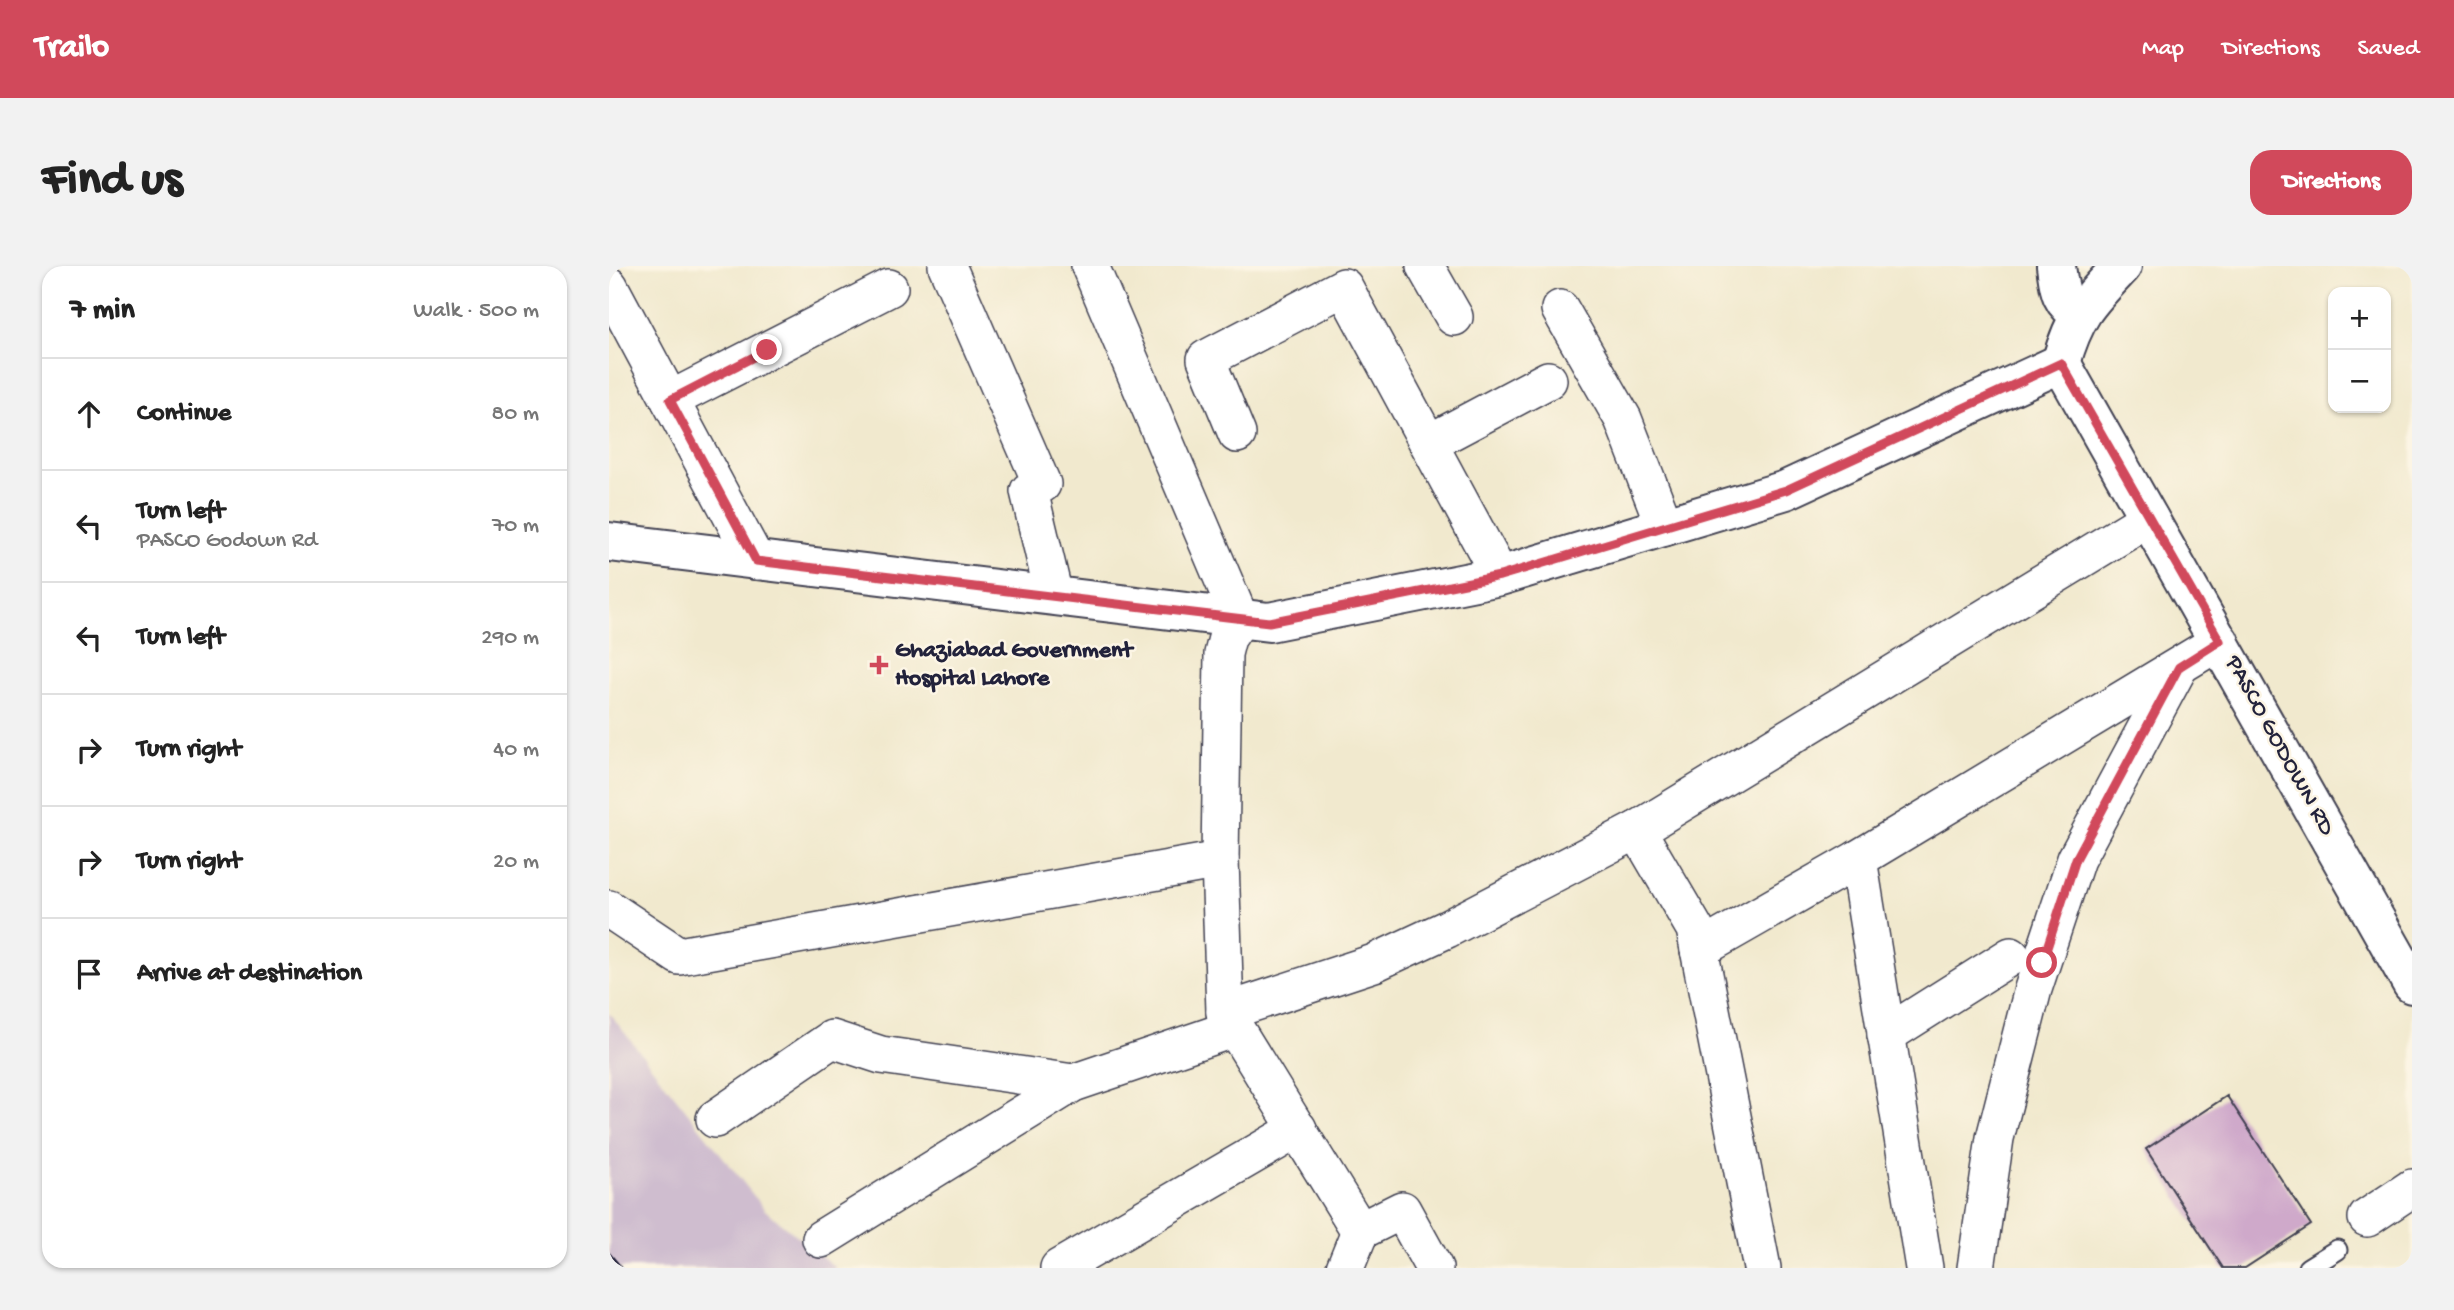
<!DOCTYPE html>
<meta charset="utf-8">
<style>
:root{--surface:#fff;--page:#f2f2f2;--text:#222;--muted:#767676;--line:#e0e0e0;--accent:#d1495b}
body{margin:0;font-family:"Gochi Hand",sans-serif;background:var(--page);color:var(--text)}
.controls{position:absolute;right:21px;top:21px;display:grid;overflow:hidden;border-radius:14px;box-shadow:0 2px 5px #0004}
.controls button{width:63px;height:63px;display:grid;place-items:center;padding:0;border:0;border-bottom:2px solid var(--line);background:var(--surface);color:var(--text);font:35px sans-serif}
.stop{position:absolute;width:21px;height:21px;margin:-16px;border:5px solid #d1495b;border-radius:50%;background:#fff}
.stop.end{background:#d1495b;border-color:#fff;box-shadow:0 2px 7px #0008}
.list{margin:0;padding:0;list-style:none}
h2{display:flex;justify-content:space-between;align-items:center;height:91px;margin:0;padding:0 28px;font-size:30px}
h2 small{font-size:23px;font-weight:400;color:var(--muted)}
.list li{display:grid;grid-template-columns:46px 1fr auto;gap:21px;align-items:center;box-sizing:border-box;height:112px;padding:0 28px;border-top:2px solid var(--line)}
.list b{display:block;font-size:26px;white-space:nowrap}
.list p{margin:0;font-size:23px;white-space:nowrap;color:var(--muted)}
.list em{font-size:23px;font-style:normal;color:var(--muted)}
.icon{flex:none;width:38px;height:38px;fill:none;stroke:currentColor;stroke-width:2;stroke-linecap:round;stroke-linejoin:round}
.map{position:relative;flex:none;width:1803px;height:1002px;overflow:hidden;border-radius:21px}
header{display:flex;align-items:center;gap:42px;box-sizing:border-box;height:98px;padding:0 35px;background:var(--accent);color:#fff}
header strong{font-size:33px}
nav{display:flex;gap:38px;margin-inline-start:auto;font-size:24px}
.intro{display:flex;align-items:center;justify-content:space-between;box-sizing:border-box;height:168px;padding:0 42px}
h1{margin:0;font-size:49px}
.button{padding:18px 32px;border-radius:21px;background:var(--accent);color:#fff;font-size:24px;font-weight:700}
main{display:flex;gap:42px;padding:0 42px}
aside{flex:1;background:var(--surface);border-radius:21px;box-shadow:0 2px 5px #0004}
.map>svg:first-child{display:block}
.industrial{fill:#cfbdcf}
.building{fill:#cfa9ca}
.lines{fill:none;stroke-linecap:round;stroke-linejoin:round}
.service-casing{stroke:#414051;stroke-width:23}
.minor-casing{stroke:#414051;stroke-width:40}
.tertiary-casing{stroke:#414051;stroke-width:42}
.service{stroke:#fff;stroke-width:19}
.minor{stroke:#fff;stroke-width:37}
.tertiary{stroke:#fff;stroke-width:38}
.rail{stroke:#22223b;stroke-width:5}
.route{stroke:#d1495b;stroke-width:9}
.poi-dot{fill:#d1495b;stroke:#fcf5e5;stroke-width:2.5}
.labels{text-anchor:middle;dominant-baseline:central;stroke-width:5;stroke-linejoin:round;paint-order:stroke}
.poi-label{font-size:24px;font-weight:bold;fill:#22223b;stroke:#fcf5e5;text-anchor:start}
.street-label{font-size:24px;fill:#22223b;stroke:#fcf5e5}
</style>
<header>
<strong>Trailo</strong>
<nav><a>Map</a><a>Directions</a><a>Saved</a></nav>
</header>
<div class="intro"><h1>Find us</h1><a class="button">Directions</a></div>
<main>
<aside>
<h2>7 min<small>Walk · 500 m</small></h2>
<ul class="list">
<li><svg class="icon" aria-label="ahead" viewBox="0 0 24 24"><path d="M12 20V5M6 11l6-6 6 6"/></svg><div><b>Continue</b></div><em>80 m</em></li>
<li><svg class="icon" aria-label="left" viewBox="0 0 24 24"><path d="M17 20v-9H6M10 6l-5 5 5 5"/></svg><div><b>Turn left</b><p>PASCO Godown Rd</p></div><em>70 m</em></li>
<li><svg class="icon" aria-label="left" viewBox="0 0 24 24"><path d="M17 20v-9H6M10 6l-5 5 5 5"/></svg><div><b>Turn left</b></div><em>290 m</em></li>
<li><svg class="icon" aria-label="right" viewBox="0 0 24 24"><path d="M7 20v-9h11M14 6l5 5-5 5"/></svg><div><b>Turn right</b></div><em>40 m</em></li>
<li><svg class="icon" aria-label="right" viewBox="0 0 24 24"><path d="M7 20v-9h11M14 6l5 5-5 5"/></svg><div><b>Turn right</b></div><em>20 m</em></li>
<li><svg class="icon" aria-label="arrive" viewBox="0 0 24 24"><path d="M6 21V4h12l-3 4 3 4H6"/></svg><div><b>Arrive at destination</b></div></li>
</ul>
</aside>
<div class="map">
<svg width="1803" height="1002" viewBox="0 0 1803 1002">
<rect width="100%" height="100%" fill="#fcf5e5"/>
<filter id="ink" filterUnits="userSpaceOnUse"><feTurbulence type="fractalNoise" baseFrequency=".0143" numOctaves="2"/><feDisplacementMap in="SourceGraphic" scale="14" xChannelSelector="R" yChannelSelector="G"/><feConvolveMatrix kernelMatrix="1 2 1 2 8 2 1 2 1" color-interpolation-filters="sRGB"/></filter>
<filter id="wash" filterUnits="userSpaceOnUse"><feTurbulence type="fractalNoise" baseFrequency=".00686" numOctaves="4" result="noise"/><feDisplacementMap in="SourceGraphic" scale="28" xChannelSelector="R" yChannelSelector="G"/><feGaussianBlur stdDeviation="1.57" result="paint"/><feColorMatrix in="noise" values="0 0 0 0 0 0 0 0 0 0 0 0 0 0 0 0 0 1.4 0 .05"/><feComposite in="paint" operator="in"/></filter>
<g filter="url(#wash)">
<rect width="100%" height="100%" fill="#f1e9ce"/>
<polygon class="industrial" points="0,747 156,944 227,1002 0,1002"/>
<g id="blocks">
<polygon class="building" points="1618,830 1702,959 1636,1002 1614,1002 1537,883"/>
</g>
</g>
<g filter="url(#ink)">
<use href="#blocks" fill-opacity="0" stroke="#414051" stroke-width="2"/>
<g class="lines">
<defs>
<polyline id="service" points="1699,1002 1728,984"/>
<g id="minor">
<polyline points="338,0 433,218 420,225 445,330"/>
<polyline points="481,0 631,353 618,372 614,388 611,594 616,746 751,965 793,944 825,1002"/>
<polyline points="816,0 845,51"/>
<polyline points="0,20 147,295"/>
<polyline points="951,43 1014,153 1056,261"/>
<polyline points="61,134 280,22"/>
<polyline points="628,168 597,93 735,21 891,310"/>
<polyline points="820,177 939,114"/>
<polyline points="1028,564 1086,663 1153,1002"/>
<polyline points="1249,593 1315,1002"/>
<polyline points="0,643 70,690 611,594"/>
<polyline points="1090,684 1249,593 1611,375"/>
<polyline points="616,746 765,697 838,663 1028,564 1540,252"/>
<polyline points="1277,769 1402,690"/>
<polyline points="106,853 223,773 272,789 464,817"/>
<polyline points="1758,952 1803,922"/>
<polyline points="212,973 464,817 626,762"/>
<polyline points="450,1002 689,863"/>
<polyline points="736,1002 751,965"/>
<polyline points="1367,1002 1386,872 1424,723 1467,593 1570,401"/>
</g>
<g id="tertiary">
<path d="M1447,0C1450,20 1450,37 1471,47"/>
<polyline points="1452,97 1803,718"/>
<path d="M1452,97C1466,48 1479,36 1513,0"/>
<polyline points="0,276 660,356 891,310 1177,224 1452,97"/>
</g>
</defs>
<use href="#service" class="service-casing"/>
<use href="#minor" class="minor-casing"/>
<use href="#tertiary" class="tertiary-casing"/>
<use href="#service" class="service"/>
<use href="#minor" class="minor"/>
<use href="#tertiary" class="tertiary"/>
<polyline class="rail" points="0,989 11,1002"/>
</g>
</g>
<g class="lines" filter="url(#ink)">
<polyline class="route" points="158,84 61,134 147,295 660,356 891,310 1177,224 1452,97 1611,375 1570,401 1467,593 1433,697"/>
</g>
<path class="poi-dot" d="M266.5 388.5h7v7h7v7h-7v7h-7v-7h-7v-7h7z"/>
<g class="labels">
<g class="poi-label">
<text x="286" y="385">Ghaziabad Government<tspan x="286" dy="28">Hospital Lahore</tspan></text>
</g>
<g class="street-label">
<text transform="translate(1670 480) rotate(61)">PASCO GODOWN RD</text>
</g>
</g>
</svg>
<div class="controls">
<button>+</button>
<button>−</button>
</div>
<div class="stop" style="left:1433px;top:697px"></div>
<div class="stop end" style="left:158px;top:84px"></div>
</div>
</main>
